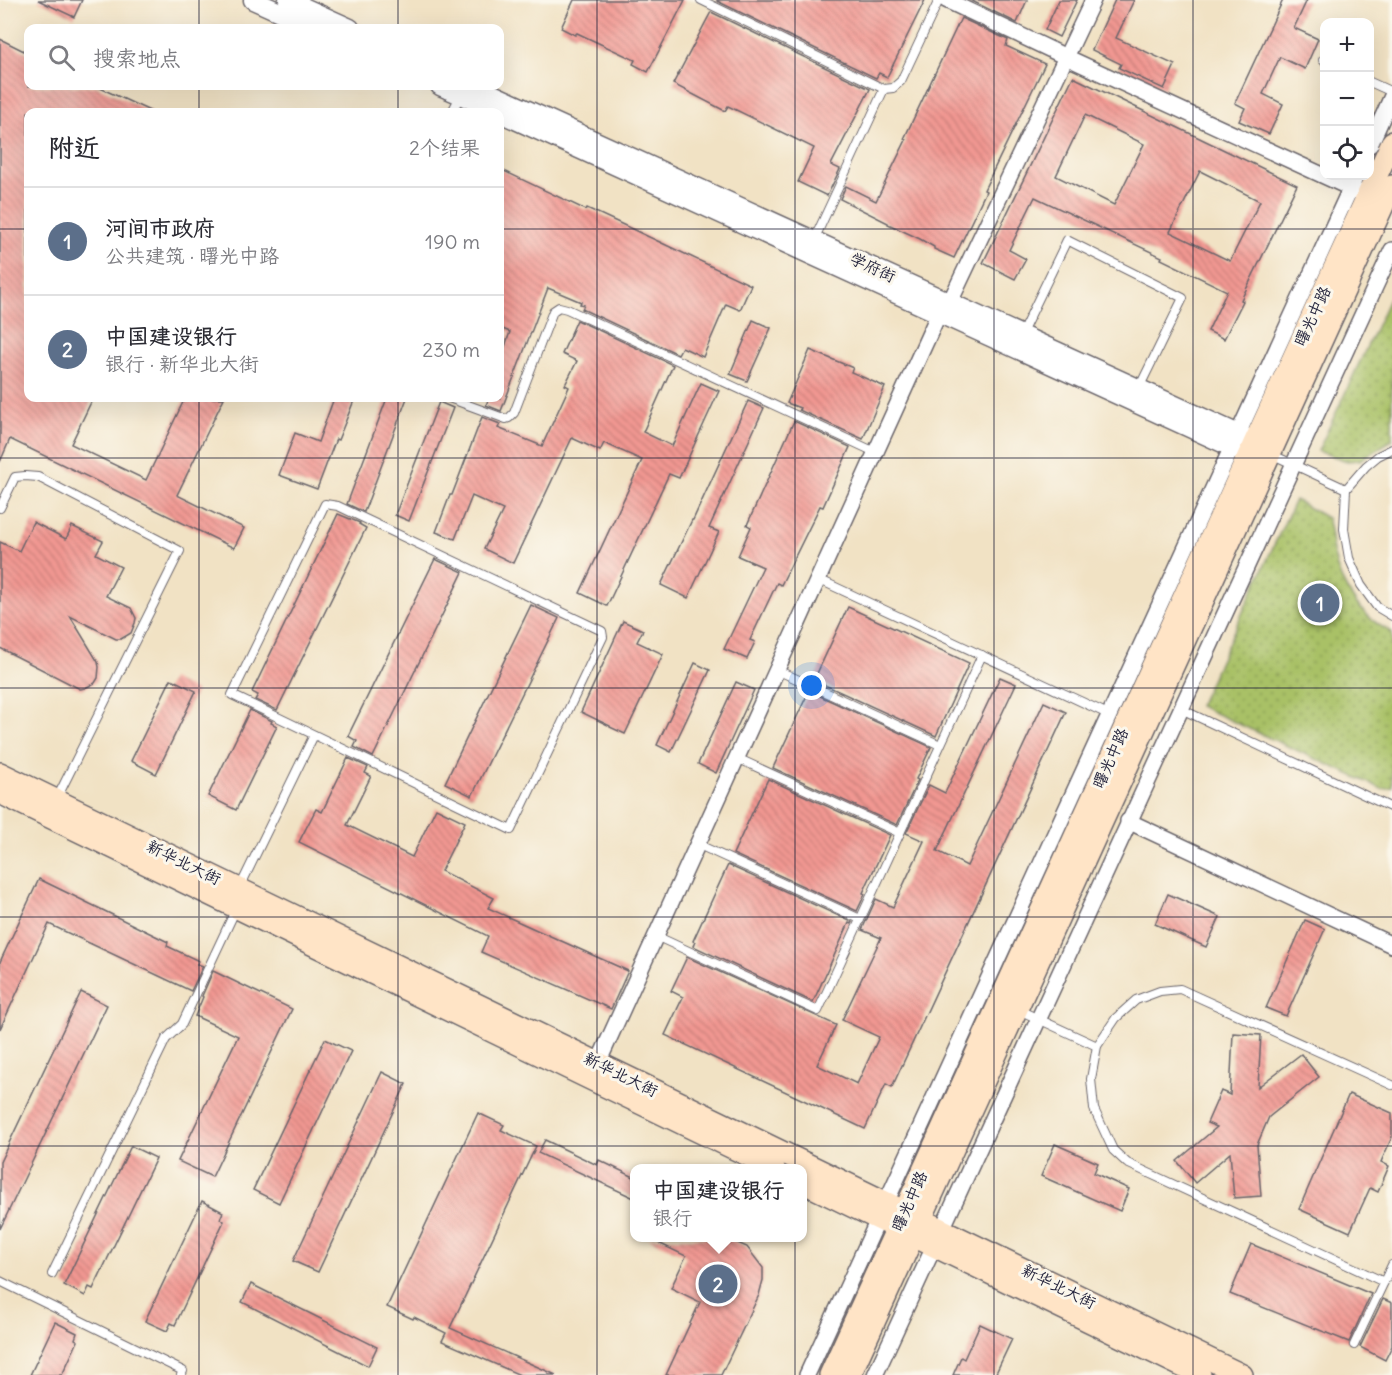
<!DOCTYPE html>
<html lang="zh">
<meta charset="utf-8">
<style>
:root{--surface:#fff;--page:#f7f7f7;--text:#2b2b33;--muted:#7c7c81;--line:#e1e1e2;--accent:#b45309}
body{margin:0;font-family:Delius,"LXGW WenKai TC",sans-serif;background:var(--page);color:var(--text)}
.controls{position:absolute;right:18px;top:18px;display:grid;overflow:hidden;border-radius:12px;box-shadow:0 6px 24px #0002}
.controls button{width:54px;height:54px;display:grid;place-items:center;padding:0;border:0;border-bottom:2px solid var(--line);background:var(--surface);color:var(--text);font:30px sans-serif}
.you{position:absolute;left:812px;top:686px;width:21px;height:21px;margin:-15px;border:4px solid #fff;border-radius:50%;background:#1a73e8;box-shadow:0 0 0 9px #1a73e833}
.badge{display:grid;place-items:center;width:39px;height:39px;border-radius:50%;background:var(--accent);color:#fff;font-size:20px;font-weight:700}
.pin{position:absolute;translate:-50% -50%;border:3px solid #fff;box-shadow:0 2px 6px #0006}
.popup{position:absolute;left:630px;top:1164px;width:177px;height:78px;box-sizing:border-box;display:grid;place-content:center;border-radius:12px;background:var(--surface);filter:drop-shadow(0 2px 4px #0005);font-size:20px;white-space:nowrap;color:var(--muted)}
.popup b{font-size:22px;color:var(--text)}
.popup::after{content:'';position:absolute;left:50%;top:100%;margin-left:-12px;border:12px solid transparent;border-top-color:var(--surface)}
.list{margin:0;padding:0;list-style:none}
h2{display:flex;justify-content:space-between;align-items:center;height:78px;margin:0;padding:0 24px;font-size:26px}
h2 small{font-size:20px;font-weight:400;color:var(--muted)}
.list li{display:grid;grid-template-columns:39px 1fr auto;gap:18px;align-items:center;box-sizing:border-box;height:108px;padding:0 24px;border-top:2px solid var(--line)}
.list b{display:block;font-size:22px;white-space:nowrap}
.list p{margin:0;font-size:20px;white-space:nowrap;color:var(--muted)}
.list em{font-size:20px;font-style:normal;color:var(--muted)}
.icon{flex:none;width:33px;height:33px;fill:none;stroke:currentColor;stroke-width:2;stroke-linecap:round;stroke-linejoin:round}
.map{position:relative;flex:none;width:1392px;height:1375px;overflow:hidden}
.search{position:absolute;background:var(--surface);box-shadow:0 6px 24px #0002;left:24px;top:24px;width:480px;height:66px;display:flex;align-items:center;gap:15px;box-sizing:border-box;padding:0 21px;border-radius:12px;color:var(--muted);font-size:22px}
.panel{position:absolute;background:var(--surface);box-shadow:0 6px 24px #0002;left:24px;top:108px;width:480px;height:294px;border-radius:12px}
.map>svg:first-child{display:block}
.grass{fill:url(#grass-dots);stroke:#667250;stroke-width:1.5}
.building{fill:url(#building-back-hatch);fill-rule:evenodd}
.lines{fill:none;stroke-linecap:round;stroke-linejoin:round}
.service-casing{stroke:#6a656b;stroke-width:10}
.minor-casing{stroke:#6a656b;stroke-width:18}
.tertiary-casing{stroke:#6a656b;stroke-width:21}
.secondary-casing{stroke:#6a656b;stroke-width:24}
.service{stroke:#fff;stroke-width:8}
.minor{stroke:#fff;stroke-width:15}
.tertiary{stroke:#fff;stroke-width:18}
.secondary{stroke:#ffe4c6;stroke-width:21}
.grid{fill:none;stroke:#22223b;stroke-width:1.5;stroke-opacity:0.55}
.labels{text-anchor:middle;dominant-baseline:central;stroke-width:6;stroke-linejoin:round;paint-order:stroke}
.street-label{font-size:16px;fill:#22223b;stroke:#fbf7ec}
</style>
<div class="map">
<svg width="1392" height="1375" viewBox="0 0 1392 1375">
<defs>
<pattern id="grass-dots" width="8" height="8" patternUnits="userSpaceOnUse" patternTransform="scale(1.5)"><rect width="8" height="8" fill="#a9c166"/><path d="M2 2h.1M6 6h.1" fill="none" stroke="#899c55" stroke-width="1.8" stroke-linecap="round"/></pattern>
<pattern id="building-back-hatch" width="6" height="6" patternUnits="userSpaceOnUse" patternTransform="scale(1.5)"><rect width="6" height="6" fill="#f29892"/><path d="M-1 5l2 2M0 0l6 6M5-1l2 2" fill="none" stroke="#c47c78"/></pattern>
</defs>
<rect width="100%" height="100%" fill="#fbf7ec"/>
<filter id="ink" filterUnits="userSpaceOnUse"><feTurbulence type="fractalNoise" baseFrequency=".0167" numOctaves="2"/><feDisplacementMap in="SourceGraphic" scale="12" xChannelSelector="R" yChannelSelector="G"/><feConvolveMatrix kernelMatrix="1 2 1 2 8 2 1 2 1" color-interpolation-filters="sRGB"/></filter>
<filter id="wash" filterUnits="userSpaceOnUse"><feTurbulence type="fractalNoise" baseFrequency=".008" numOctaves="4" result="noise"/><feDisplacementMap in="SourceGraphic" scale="24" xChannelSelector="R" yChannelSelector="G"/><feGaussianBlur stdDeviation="1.35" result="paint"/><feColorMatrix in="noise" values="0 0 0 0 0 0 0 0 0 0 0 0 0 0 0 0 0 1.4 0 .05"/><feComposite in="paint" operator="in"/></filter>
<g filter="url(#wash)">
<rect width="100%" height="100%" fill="#f1e2c4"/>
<g class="grass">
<polygon points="1392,293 1392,440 1360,460 1347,461 1318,451"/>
<path d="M1295,500L1327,518C1331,530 1331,542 1334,555C1340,586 1362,619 1392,632V787L1382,789L1199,706Z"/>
</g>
<g id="blocks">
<g class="building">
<polygon points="38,0 82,0 74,17"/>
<polygon points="574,0 685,0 648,72 633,64 635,60 577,33 575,35 561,28"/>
<polygon points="717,0 925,0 887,77 879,73 876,78 717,1"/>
<polygon points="970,0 1027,0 1017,23"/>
<polygon points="1059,0 1077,0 1059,37 1045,30"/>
<polygon points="1115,0 1134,0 1116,38 1175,65 1164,89 1119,68 1121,64 1092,50"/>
<polygon points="1283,0 1307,0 1294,28 1318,39 1305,69 1280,57 1263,94 1283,104 1269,134 1239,121 1245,108 1235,103"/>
<polygon points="711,12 870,89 831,165 840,169 827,196 798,182 814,148 728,106 725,111 673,84"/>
<polygon points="961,18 1008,40 1006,46 1045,64 984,190 986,191 954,258 934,249 934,247 920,239 888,224 888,223 840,199 846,186 876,201 906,140 904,139"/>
<polygon points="0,39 28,53 28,86 96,86 152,112 28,112 28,398 93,398 71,444 146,480 185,398 224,398 177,495 244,528 234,548 10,439 0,462"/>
<path d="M1073,77L1297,185L1241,300L1243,301L1224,339L1208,331L1227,291L1161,259L1162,257L1035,197L1009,250L1026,259L1015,279L983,263ZM1085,115L1144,144L1114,205L1056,176ZM1200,171L1260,201L1230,261L1170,232Z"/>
<polygon points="500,169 586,210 587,208 632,229 751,285 740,310 726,304 703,357 682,347 678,354 582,309 584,305 580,304 581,302 548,288 501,411 486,405 489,398 500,398 500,361 510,332 500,328"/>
<polygon points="577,320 673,365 643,432 672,446 701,383 719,391 679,478 669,474 607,606 580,593 642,460 604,443 600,451 572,438 513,563 484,549 503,510 472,496 455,539 436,532 450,495 452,495 482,417 500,424 498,428 542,446 569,387 565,385 577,361 562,354"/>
<polygon points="753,320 771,328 747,381 730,374"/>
<polygon points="810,350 853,368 851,372 885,387 863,439 799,410 800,408 787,403"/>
<polygon points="334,398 355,398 338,440 336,439 317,489 279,475 295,433 318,442"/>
<polygon points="387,398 407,398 364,512 347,504"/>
<polygon points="748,401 764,408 709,528 719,532 688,598 661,585 692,520 693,520"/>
<polygon points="439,402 453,408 409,521 395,515"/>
<polygon points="794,421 850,447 823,507 820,506 781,585 777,583 750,640 755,642 747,659 724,649 763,567 738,556 751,527 747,525"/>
<polygon points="338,514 360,523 359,524 366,528 277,710 255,700 258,695 252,692"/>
<polygon points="33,522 66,539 72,526 103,541 96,554 121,567 106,596 131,608 136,618 135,623 131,633 121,639 116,639 70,616 98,662 99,667 98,678 95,683 85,688 80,689 0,648 0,542 19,551"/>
<polygon points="435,559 463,572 373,757 354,747 357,741 348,736"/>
<polygon points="531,605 559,618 472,796 445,783"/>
<polygon points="848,607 969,663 936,736 814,680"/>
<polygon points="623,621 643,630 637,642 663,654 625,734 610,727 610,726 581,712"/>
<polygon points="695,663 710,670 671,752 657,745"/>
<polygon points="1000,677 1016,684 937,851 967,866 1044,702 1066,712 892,1087 886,1084 865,1129 665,1035 683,997 671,991 687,957 836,1025 817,1065 857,1084 879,1037 842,1020 881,938 862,930 876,899 893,907 924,841 906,833 929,785 945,793"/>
<polygon points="171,679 196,691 156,774 131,761"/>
<polygon points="736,682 754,690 716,773 698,764"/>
<polygon points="809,691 931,747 916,779 918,780 897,825 773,768"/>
<polygon points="250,710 272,721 271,723 277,726 236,810 208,796"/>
<polygon points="348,758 368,767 365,773 371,776 347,825 412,857 436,808 465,822 441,871 494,898 488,908 628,971 611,1009 481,952 488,936 299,842 316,809 322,812"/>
<polygon points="768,779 890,835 863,893 865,894 857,911 733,854"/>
<polygon points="728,865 852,922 851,924 849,923 813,1002 693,946 695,942 693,941"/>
<polygon points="39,879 168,942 167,946 199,961 197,964 203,966 191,991 49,924 0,1029 0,962"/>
<polygon points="1168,894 1220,917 1206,947 1155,924"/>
<polygon points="1305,920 1325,929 1286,1016 1266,1008"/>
<polygon points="213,971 292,1009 212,1177 178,1161 238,1036 195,1016 203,997 202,996"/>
<polygon points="81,992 107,1005 0,1229 0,1162"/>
<polygon points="1233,1033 1261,1035 1258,1087 1301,1054 1319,1077 1269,1117 1257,1145 1261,1196 1234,1198 1230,1153 1195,1183 1177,1161 1217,1127 1207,1123 1221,1091 1230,1095"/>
<polygon points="325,1039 351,1051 279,1203 253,1190"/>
<polygon points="382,1072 406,1084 318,1272 293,1261"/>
<polygon points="1349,1094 1392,1113 1392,1137 1381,1162 1389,1166 1378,1192 1370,1188 1350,1232 1299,1209"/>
<polygon points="478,1113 504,1125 501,1130 536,1146 450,1328 556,1375 520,1375 442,1341 446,1333 414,1317 413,1319 387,1307"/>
<polygon points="545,1140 597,1165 599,1160 634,1177 634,1198 538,1153"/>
<polygon points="1055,1144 1098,1163 1094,1173 1129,1189 1120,1211 1041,1176"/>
<polygon points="131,1146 156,1158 93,1289 89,1287 85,1296 64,1285"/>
<polygon points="202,1201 223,1212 220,1219 224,1221 175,1325 171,1323 167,1331 145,1321"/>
<polygon points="648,1238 726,1238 747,1247 763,1268 763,1280 759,1295 721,1375 666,1375 700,1302 671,1288 686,1256"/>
<polygon points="1251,1244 1371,1294 1349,1342 1230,1294"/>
<polygon points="251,1284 377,1347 368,1366 242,1302"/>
<polygon points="1383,1299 1392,1303 1392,1346 1385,1360 1360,1347"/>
<polygon points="55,1322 77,1333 75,1339 78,1341 62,1375 30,1375"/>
<polygon points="980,1324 1012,1339 995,1375 953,1375 961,1357 964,1359"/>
</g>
</g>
</g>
<g filter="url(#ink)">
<use href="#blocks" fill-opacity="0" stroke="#6a656b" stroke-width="1.5"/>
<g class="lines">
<defs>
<g id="service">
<polyline points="701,0 884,89 893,88 901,81 939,0"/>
<polyline points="1323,60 1324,61"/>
<polyline points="1370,82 1392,92"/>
<polyline points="452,112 460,96"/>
<polyline points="814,240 884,89"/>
<polyline points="1021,335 1067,240 1183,298 1139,388"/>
<polyline points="449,398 506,419 509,418 514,413 553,311 559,307 567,309 875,452"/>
<polyline points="1392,449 1378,456 1366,466 1346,489 1344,529 1349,558 1361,585 1377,607 1392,616"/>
<polyline points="1271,454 1346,489"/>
<polygon points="325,504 338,506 602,631 603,637 511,830 232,695"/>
<polyline points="0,508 15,477 25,476 38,477 180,551 57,798"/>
<polyline points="818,579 1110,715"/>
<polyline points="777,670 940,745"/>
<polyline points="1181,709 1392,808"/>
<polyline points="737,758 900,833"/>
<polyline points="697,844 860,919"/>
<polyline points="240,887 314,735"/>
<polyline points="656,936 818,1011 982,655"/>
<polyline points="1019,1010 1097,1046"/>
<polyline points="52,1274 166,1039 182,1024 236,909"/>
<polyline points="0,1281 183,1371 181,1375"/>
<polyline points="1384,1282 1127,1163 1113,1150 1094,1109 1091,1079 1097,1046 1116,1018 1136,1000 1160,991 1180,989 1392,1085"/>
<polyline points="1354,1345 1392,1265"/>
</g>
<g id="minor">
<polyline points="946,0 1066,57 1359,192"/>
<polyline points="1370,145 1392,96"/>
<polyline points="950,302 1093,0"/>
<polyline points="1128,821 1392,945"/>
<polyline points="598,1063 939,313"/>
<polyline points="807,1375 1356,176"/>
<polyline points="875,1375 1392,250"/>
</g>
<g id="tertiary">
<polyline points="253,0 315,28"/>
<polyline points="288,0 350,28"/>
<polyline points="440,86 499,112"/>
<polyline points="475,86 1267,447"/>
<polyline points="500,113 1262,461"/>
</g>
<g id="secondary">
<polyline points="0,773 1242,1375"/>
<polyline points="0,793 774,1168"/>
<polyline points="802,1182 1200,1375"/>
<polyline points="830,1375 1206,548 1392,142"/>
<polyline points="850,1375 1392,186"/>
</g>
</defs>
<use href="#service" class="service-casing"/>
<use href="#minor" class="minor-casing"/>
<use href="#tertiary" class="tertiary-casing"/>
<use href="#secondary" class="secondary-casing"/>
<use href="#service" class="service"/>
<use href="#minor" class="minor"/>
<use href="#tertiary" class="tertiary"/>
<use href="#secondary" class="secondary"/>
</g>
</g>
<path class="grid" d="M199,0V28M398,0V28M597,0V1375M795,0V1375M994,0V1375M1193,0V1375M199,86V112M398,86V112M0,229H28M500,229H1392M199,398V1375M398,398V1375M0,458H1392M0,688H1392M0,917H1392M0,1146H1392"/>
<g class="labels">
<g class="street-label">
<text transform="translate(873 267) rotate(25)">学府街</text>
<text transform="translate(1312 316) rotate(-65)">曙光中路</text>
<text transform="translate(1110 758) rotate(-66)">曙光中路</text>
<text transform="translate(184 862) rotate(26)">新华北大街</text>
<text transform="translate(621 1074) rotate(26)">新华北大街</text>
<text transform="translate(909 1201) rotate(-66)">曙光中路</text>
<text transform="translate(1059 1286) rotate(26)">新华北大街</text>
</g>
</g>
</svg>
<div class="controls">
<button>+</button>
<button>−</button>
<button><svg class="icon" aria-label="locate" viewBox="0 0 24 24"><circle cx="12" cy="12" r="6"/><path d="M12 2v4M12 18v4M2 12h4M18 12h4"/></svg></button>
</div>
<div class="you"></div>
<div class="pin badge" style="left:1320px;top:603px;background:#5c6f8a">1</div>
<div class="pin badge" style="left:718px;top:1284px;background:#5c6f8a">2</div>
<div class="popup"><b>中国建设银行</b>银行</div>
<div class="search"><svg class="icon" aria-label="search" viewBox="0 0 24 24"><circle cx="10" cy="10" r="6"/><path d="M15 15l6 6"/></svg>搜索地点</div>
<section class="panel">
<h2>附近<small>2个结果</small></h2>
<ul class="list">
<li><span class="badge" style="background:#5c6f8a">1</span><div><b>河间市政府</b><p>公共建筑 · 曙光中路</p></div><em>190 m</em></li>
<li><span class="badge" style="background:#5c6f8a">2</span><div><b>中国建设银行</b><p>银行 · 新华北大街</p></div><em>230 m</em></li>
</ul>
</section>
</div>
